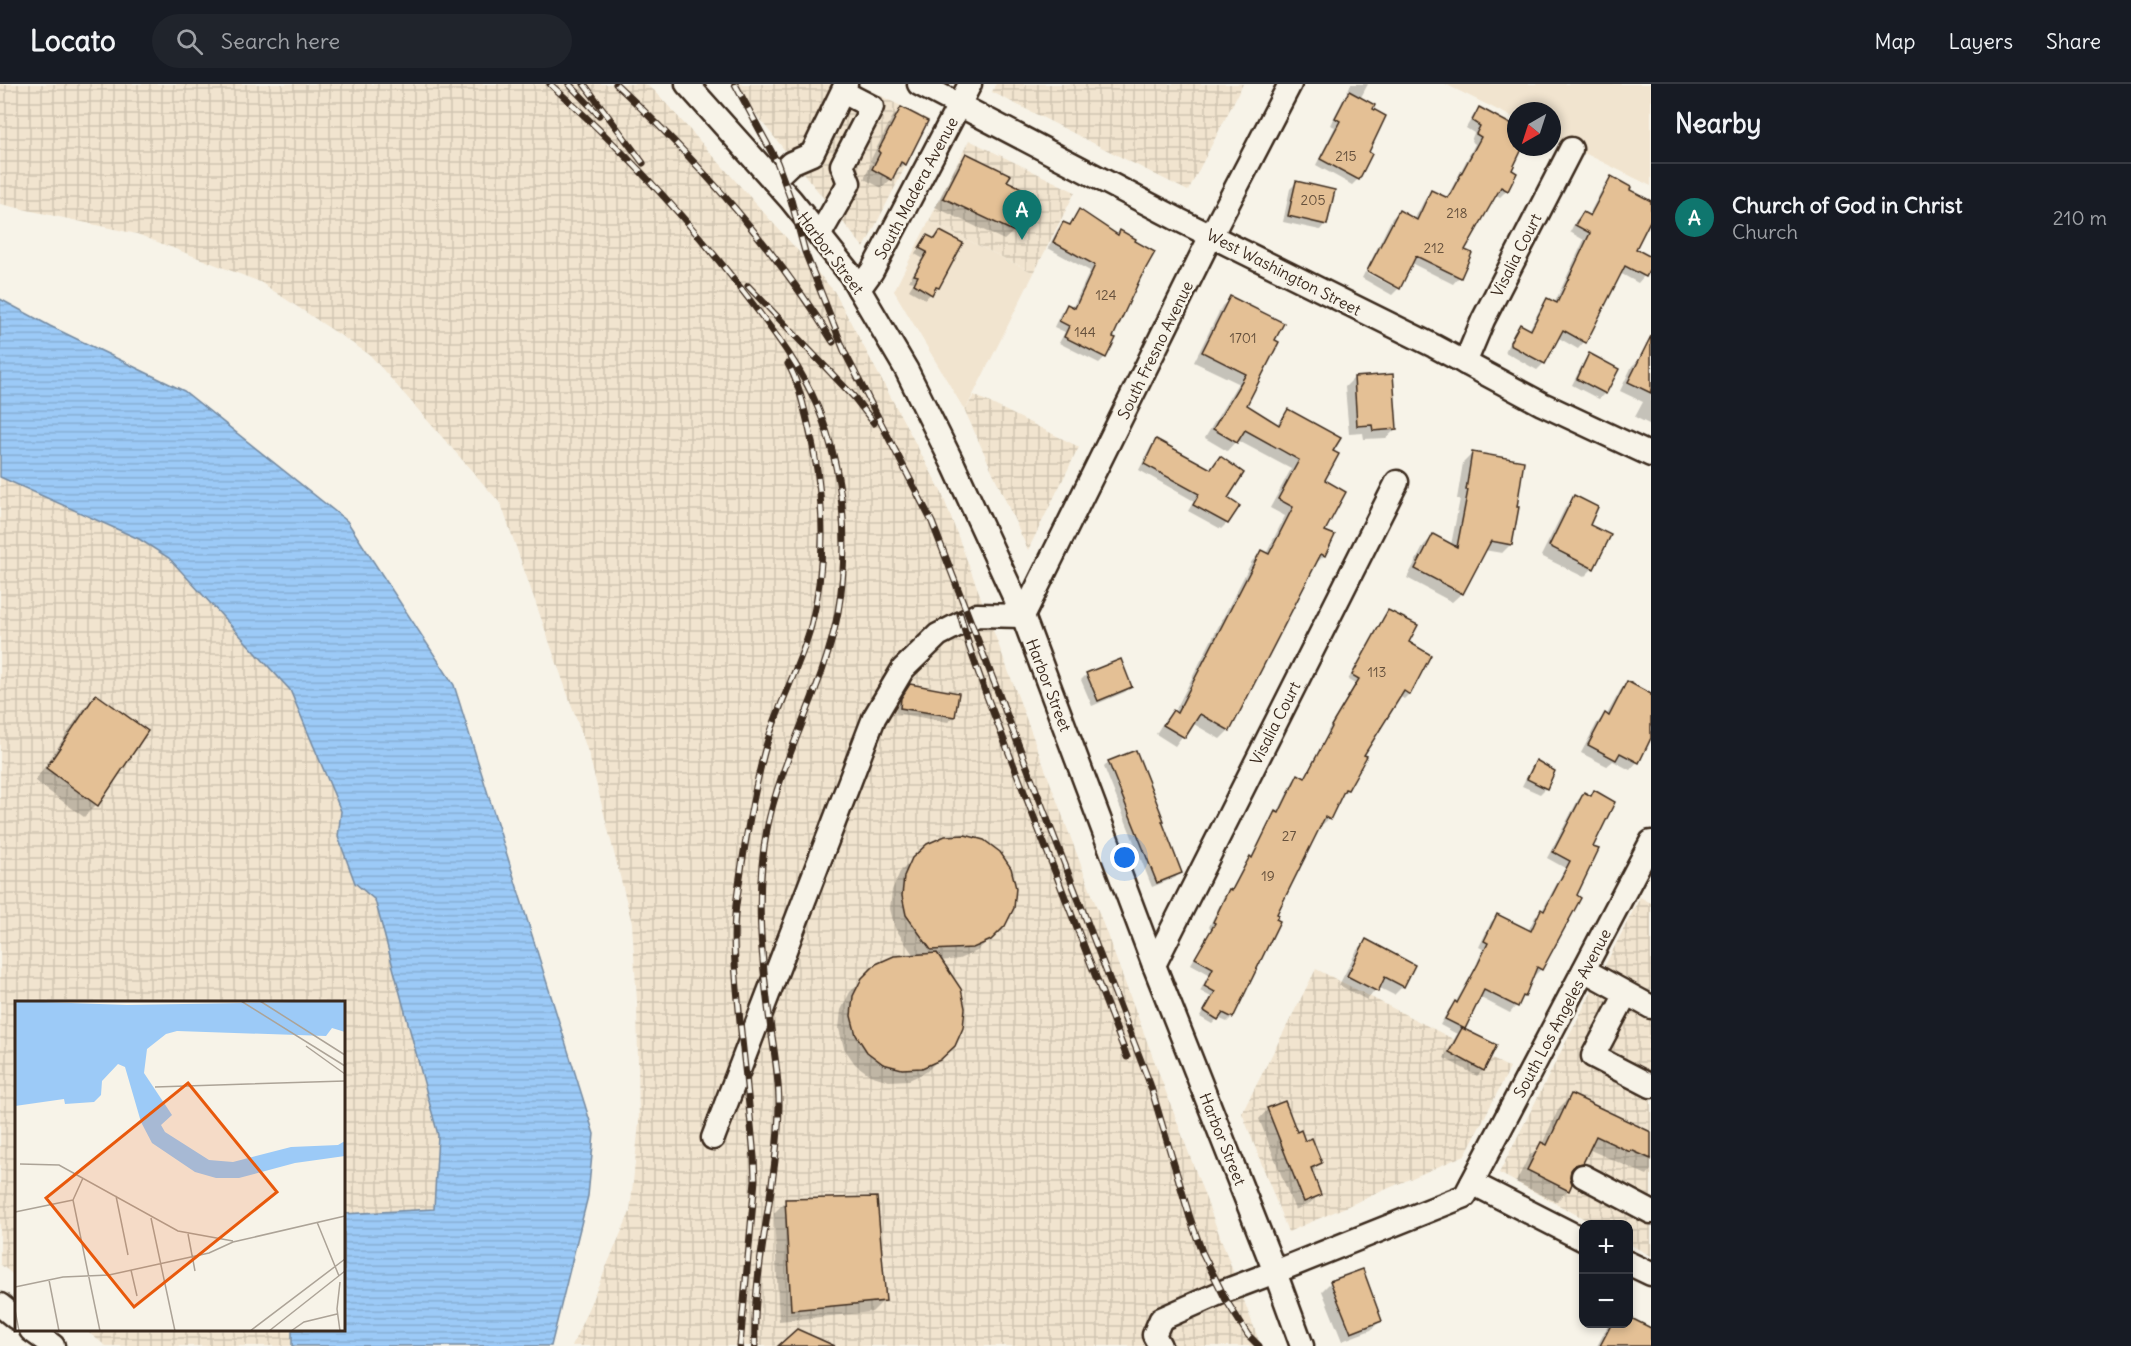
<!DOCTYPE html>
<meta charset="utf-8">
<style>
:root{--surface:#171b24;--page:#20242c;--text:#f1f3f6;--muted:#9ea1a6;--line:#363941;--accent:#0f766e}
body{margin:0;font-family:Delius,sans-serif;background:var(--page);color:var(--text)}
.controls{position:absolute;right:18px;bottom:18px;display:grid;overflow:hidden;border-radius:12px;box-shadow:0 3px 9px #0003}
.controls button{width:54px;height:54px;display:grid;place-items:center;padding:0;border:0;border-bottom:2px solid var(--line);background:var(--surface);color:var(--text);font:30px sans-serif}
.compass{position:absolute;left:1507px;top:18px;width:54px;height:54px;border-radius:50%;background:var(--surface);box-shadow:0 3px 9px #0003;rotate:219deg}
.you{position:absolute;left:1125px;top:774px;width:21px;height:21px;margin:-15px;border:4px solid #fff;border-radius:50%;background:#1a73e8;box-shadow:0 0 0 9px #1a73e833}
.badge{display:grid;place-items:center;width:39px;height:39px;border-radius:50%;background:var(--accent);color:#fff;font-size:20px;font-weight:700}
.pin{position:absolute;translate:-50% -50px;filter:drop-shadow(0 2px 3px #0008)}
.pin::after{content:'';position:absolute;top:32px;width:21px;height:18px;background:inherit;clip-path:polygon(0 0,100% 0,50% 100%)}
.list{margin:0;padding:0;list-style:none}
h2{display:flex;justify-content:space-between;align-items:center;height:78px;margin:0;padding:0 24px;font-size:26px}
h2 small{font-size:20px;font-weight:400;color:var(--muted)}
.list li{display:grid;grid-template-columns:39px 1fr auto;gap:18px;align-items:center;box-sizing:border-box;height:108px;padding:0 24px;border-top:2px solid var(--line)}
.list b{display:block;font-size:22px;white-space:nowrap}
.list p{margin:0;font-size:20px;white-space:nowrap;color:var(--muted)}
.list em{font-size:20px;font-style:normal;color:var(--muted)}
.icon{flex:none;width:33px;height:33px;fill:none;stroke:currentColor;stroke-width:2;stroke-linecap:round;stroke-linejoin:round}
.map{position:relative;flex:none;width:1651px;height:1262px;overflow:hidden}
header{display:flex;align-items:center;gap:36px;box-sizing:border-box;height:84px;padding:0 30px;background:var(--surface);border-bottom:2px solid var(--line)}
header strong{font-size:28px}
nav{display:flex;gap:33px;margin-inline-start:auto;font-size:21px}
.search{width:420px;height:54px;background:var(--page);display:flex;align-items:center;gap:15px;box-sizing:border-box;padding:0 21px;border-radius:33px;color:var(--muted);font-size:22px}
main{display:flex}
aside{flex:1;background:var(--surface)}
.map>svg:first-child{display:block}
.built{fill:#f1e4cf}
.industrial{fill:url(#industrial-grid)}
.water{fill:url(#water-rules);stroke:#758aa0;stroke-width:1.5}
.shadow{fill:#0003}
.building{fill:#e4c095;stroke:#3b2a1e;stroke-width:1.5}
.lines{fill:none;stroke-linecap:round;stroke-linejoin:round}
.minor-casing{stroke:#3b2a1e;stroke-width:27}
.minor{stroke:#f7f3e8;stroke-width:22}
.rail-casing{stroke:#3b2a1e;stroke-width:7}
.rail{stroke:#f7f3e8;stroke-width:4.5;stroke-dasharray:14;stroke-linecap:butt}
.labels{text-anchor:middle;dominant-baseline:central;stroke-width:5;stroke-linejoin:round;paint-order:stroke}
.number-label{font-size:14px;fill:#65503c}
.street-label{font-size:16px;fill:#3b2a1e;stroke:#f7f3e8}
.inset-road{fill:none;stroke:#aca397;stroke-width:1.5}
.view{fill:#e8590c;fill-opacity:0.15;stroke:#e8590c;stroke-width:3}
.inset-edge{fill:none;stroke:#3b2a1e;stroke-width:3}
</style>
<header>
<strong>Locato</strong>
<div class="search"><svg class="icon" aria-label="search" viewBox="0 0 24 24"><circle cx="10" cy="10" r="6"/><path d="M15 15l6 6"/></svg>Search here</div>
<nav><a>Map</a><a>Layers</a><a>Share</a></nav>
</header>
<main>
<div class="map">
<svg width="1651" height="1262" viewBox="0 0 1651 1262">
<defs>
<pattern id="industrial-grid" width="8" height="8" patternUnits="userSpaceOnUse" patternTransform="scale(1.5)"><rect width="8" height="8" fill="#f1e4cf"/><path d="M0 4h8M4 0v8" fill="none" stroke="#d0c4b1"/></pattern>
<pattern id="water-rules" width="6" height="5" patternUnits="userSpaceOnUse" patternTransform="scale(1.5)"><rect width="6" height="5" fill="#9ccaf7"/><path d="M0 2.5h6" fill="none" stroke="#87aed3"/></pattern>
</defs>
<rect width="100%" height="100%" fill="#f7f3e8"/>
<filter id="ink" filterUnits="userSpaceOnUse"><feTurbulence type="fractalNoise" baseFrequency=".0167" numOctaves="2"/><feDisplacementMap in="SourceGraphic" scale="12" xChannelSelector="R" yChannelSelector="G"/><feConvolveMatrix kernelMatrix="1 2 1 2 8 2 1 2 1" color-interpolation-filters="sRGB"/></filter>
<g filter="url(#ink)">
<g class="built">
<polygon points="1445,0 1651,0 1651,102 1552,53 1552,27 1516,27 1516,35"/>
<polygon points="929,137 1034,189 965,327 894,207"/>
</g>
<g class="industrial">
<polygon points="0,0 645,0 655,7 834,207 941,407 1261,1262 572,1262 630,1128 639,1039 637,917 632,839 589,671 501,420 370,271 260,198 137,150 0,120"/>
<polygon points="731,0 857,0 929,36 864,164"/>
<polygon points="996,0 1243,0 1188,107 992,8"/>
<polygon points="969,56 1075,108 1034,189 929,137"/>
<polygon points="974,311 1079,363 1028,466 965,327"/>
<polygon points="0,393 139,455 169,474 290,606 341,727 338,753 355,799 375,816 438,1051 433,1174 398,1262 106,1262 85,1246 344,1246 344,918 16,918 16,1193 0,1180"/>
<polygon points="1640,813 1651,819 1651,1172 1629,1160 1628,1140 1594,1140 1499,1089"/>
<polygon points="1316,885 1510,984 1465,1071 1288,1148 1242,1029"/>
</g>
<polygon class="water" points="0,215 50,242 184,307 347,437 454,601 594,1050 588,1112 551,1262 292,1262 292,1246 344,1246 344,1130 434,1125 438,1051 375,816 355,799 338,753 341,727 290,606 169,474 139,455 0,393"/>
<g class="shadow">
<polygon points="1351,0 1368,0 1360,15 1358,95 1352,101 1316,81 1335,43 1330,41"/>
<polygon points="901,25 905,80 894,88 891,95 882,104 864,95 872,78 870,77 892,34"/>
<polygon points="1479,25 1516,45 1516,63 1521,63 1510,86 1507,106 1500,113 1495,110 1463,167 1470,170 1459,193 1453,200 1411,179 1398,204 1398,202 1367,185 1392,134 1399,128 1414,136 1425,115 1432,108 1446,115 1475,60 1471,57 1474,49 1466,44 1473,32"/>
<polygon points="966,71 1005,98 1014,147 1004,156 935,123 957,80"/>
<polygon points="1612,94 1628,107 1651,118 1651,131 1634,166 1651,175 1651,179 1644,192 1638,199 1620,189 1584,258 1578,265 1557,253 1544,279 1537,286 1505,268 1514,248 1520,242 1529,246 1541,223 1547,216 1554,220 1584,156 1570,148 1576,136 1583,129 1588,132 1605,100"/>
<polygon points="1296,99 1325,140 1320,146 1283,138 1290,105"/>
<polygon points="1079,127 1117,152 1121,148 1133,158 1153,169 1111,253 1105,273 1099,279 1059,259 1065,248 1054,243 1061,228 1067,222 1072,225 1090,187 1048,164 1058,145 1064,140 1068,142"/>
<polygon points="940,148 938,203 925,215 909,206 914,198 909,197 922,174 915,170 927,152 933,156"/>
<polygon points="1365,188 1398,205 1392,211 1362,194"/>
<polygon points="1231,214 1282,239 1245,322 1276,341 1288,327 1331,367 1323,397 1323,447 1333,452 1324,472 1315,480 1229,646 1220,655 1192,639 1175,662 1156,650 1164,637 1173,628 1174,629 1252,477 1261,468 1266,470 1285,432 1270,424 1291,385 1237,356 1227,367 1205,354 1238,299 1194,278 1222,222"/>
<polygon points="1590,271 1605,309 1599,315 1572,301 1584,277"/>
<polygon points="1642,273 1651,278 1651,341 1635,333 1643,318 1620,307 1632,282"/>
<polygon points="1354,294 1396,345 1386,354 1364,355 1363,349 1349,350 1345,303"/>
<polygon points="1157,357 1210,386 1220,374 1227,439 1221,445 1188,427 1194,417 1139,386 1151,362"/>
<polygon points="1472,370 1511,460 1502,469 1484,466 1462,509 1452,518 1407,494 1424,461 1433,452 1451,461 1460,415 1457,415 1463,379"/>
<polygon points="1575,413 1588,442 1593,484 1584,493 1541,472 1566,422"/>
<polygon points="1388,528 1407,558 1429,571 1409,610 1404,615 1399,612 1362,672 1347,706 1342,711 1329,735 1323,740 1321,738 1275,831 1232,933 1227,938 1218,934 1212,940 1200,933 1211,913 1200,907 1209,890 1191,880 1211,845 1209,843 1224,812 1231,807 1245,779 1251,774 1271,734 1277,730 1293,697 1298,692 1304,695 1328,649 1327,648 1355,600 1348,596 1383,533"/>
<polygon points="1087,590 1131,603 1125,608 1092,622 1081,596"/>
<polygon points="1627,599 1651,612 1651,651 1637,678 1630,686 1613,677 1607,682 1581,669 1597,639 1605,631 1606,632 1620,607"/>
<polygon points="910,602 954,633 948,638 895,629 896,622"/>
<polygon points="96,612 96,721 84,733 35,697 84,624"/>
<polygon points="1109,678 1161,738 1180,789 1175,794 1152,803 1104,683"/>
<polygon points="1537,678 1553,687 1545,705 1540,710 1522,702 1531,684"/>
<polygon points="1594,708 1591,763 1541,885 1535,891 1533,890 1524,912 1510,929 1479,913 1462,945 1483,986 1477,992 1444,974 1457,950 1440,941 1449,925 1455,919 1473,888 1483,865 1479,863 1491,838 1497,832 1528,847 1535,833 1542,827 1565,784 1547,774 1578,716 1584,710 1590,713"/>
<polygon points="928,761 1004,841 977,867 959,875 940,877 940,974 926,988 909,996 889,997 870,991 855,980 844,964 839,945 841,926 850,908 877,882 914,872 895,844 890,825 892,806 900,788"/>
<polygon points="1366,857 1403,902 1394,911 1378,903 1367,916 1339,901 1357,866"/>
<polygon points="1571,1012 1651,1050 1651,1086 1647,1091 1588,1065 1582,1078 1568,1091 1568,1106 1556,1118 1516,1098 1529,1072 1542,1060 1559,1024"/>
<polygon points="1268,1025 1296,1050 1320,1079 1311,1088 1320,1110 1310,1119 1295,1126 1259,1035"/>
<polygon points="786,1117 884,1216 872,1228 779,1237 774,1129"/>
<polygon points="1331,1198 1380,1237 1371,1246 1342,1257 1322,1207"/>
<polygon points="1628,1235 1651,1246 1651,1262 1597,1262 1609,1240 1628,1240"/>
</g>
<g class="building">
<polygon points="1349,7 1375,21 1373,25 1386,32 1369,68 1372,70 1359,96 1320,75 1340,37 1335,34"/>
<polygon points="901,23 928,37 906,81 901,78 892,96 872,85 880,69 878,67"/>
<polygon points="1479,23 1516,43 1516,63 1523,63 1512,86 1517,89 1508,107 1501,103 1465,166 1472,169 1461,194 1416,172 1400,205 1367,187 1399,126 1417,136 1431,106 1448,114 1481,53 1476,50 1480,42 1472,37"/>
<polygon points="966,69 1011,91 1007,97 1034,110 1015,148 943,114"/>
<polygon points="1611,92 1631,103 1630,106 1651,117 1651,135 1636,165 1651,173 1651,183 1646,193 1625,182 1586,259 1563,246 1545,280 1510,261 1510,258 1520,240 1531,246 1547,214 1557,219 1590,149 1575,141 1583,128 1590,132"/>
<polygon points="1296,97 1335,106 1327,141 1288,132"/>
<polygon points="1079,125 1118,151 1120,146 1136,155 1135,157 1155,168 1141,193 1113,253 1116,254 1106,274 1064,253 1069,242 1059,237 1067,220 1075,224 1095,181 1053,158 1063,138 1070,141"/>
<polygon points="940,147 963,159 939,204 936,203 932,211 914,200 918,192 914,191 927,168 919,164 927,151 935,155"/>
<polygon points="1230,212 1284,239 1275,256 1279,258 1247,321 1279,341 1288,325 1341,354 1333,367 1339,370 1325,396 1346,408 1325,447 1335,451 1325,472 1321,470 1230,647 1200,630 1185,654 1163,641 1173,626 1177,629 1261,466 1269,470 1293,423 1278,415 1299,376 1245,346 1237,359 1213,345 1246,290 1202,268"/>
<polygon points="1651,252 1651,309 1628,298"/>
<polygon points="1589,269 1619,285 1606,310 1577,295"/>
<polygon points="1393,290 1397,345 1373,347 1372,341 1357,342 1354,293"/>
<polygon points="1156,355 1211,385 1220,372 1244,389 1228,414 1240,422 1228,440 1193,421 1199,410 1144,380"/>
<polygon points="1472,368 1524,377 1517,423 1519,423 1512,461 1491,457 1463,510 1415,485 1433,450 1457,463 1468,406 1466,406"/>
<polygon points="1574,411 1598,423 1590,441 1611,451 1594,485 1549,462"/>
<polygon points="1388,526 1418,541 1409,558 1431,571 1410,611 1404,607 1364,671 1367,672 1348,706 1345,705 1330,736 1325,733 1277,830 1279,831 1276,835 1280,837 1233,934 1223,929 1218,936 1204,927 1215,908 1204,902 1213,884 1195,874 1215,839 1213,838 1229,805 1232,806 1250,772 1252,774 1275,727 1279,729 1298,690 1305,694 1332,643 1331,642 1359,595 1352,591"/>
<polygon points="1121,575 1132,603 1098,617 1086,589"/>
<polygon points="1627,597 1651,610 1651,654 1639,679 1620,669 1616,676 1588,661 1605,629 1609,632"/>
<polygon points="910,600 959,609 955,633 900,624 901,614"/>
<polygon points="96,610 148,647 98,722 46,684"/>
<polygon points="1136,666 1159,724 1164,737 1162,737 1182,789 1157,799 1108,677"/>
<polygon points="1536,676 1555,687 1547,705 1527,695"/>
<polygon points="1594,706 1615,718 1593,763 1599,765 1577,811 1581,814 1542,886 1537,883 1525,913 1523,912 1518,923 1484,906 1465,945 1445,935 1455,917 1457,919 1478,880 1488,859 1484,857 1497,830 1531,847 1541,825 1544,827 1570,777 1553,768 1584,708 1591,712"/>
<polygon points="965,751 984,756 1000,768 1011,784 1016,804 1014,824 1005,842 991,856 973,864 931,866 906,831 902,812 904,792 912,774 927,760 945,752"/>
<polygon points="1366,855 1415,881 1404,903 1385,893 1378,908 1347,892"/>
<polygon points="937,869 961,905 965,924 963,944 955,962 940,976 922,984 902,985 883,980 867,968 856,951 851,932 853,912 862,894 876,880 894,872"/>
<polygon points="1462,944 1497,961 1484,987 1449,968"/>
<polygon points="1571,1010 1651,1048 1651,1075 1631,1066 1630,1068 1596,1052 1583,1079 1575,1081 1571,1086 1570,1093 1572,1100 1569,1107 1527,1086 1541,1058 1547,1061"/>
<polygon points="1285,1017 1297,1048 1301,1046 1305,1057 1312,1054 1322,1079 1311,1084 1321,1111 1304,1118 1267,1024"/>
<polygon points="877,1113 886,1217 791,1226 785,1115"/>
<polygon points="1363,1185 1382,1237 1351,1249 1330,1197"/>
<polygon points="1629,1233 1651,1244 1651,1262 1600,1262 1612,1239 1629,1239"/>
<polygon points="797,1245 835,1262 778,1262"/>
</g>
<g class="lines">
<defs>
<g id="minor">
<polyline points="687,0 791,116 850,190 906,285 954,382 1023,532 1154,881 1275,1188 1302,1262"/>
<polyline points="919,0 1179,136 1434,262 1542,320 1651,371"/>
<polyline points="773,96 791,79 812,70 846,0"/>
<polyline points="820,150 849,99 842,81 872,23 843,8"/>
<polyline points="859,205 872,187 970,0"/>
<polyline points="1465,279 1483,236 1571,65"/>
<polyline points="1154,881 1397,398"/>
<polyline points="1584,886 1651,923"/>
<polyline points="1626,910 1593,972 1651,1002"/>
<polyline points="713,1054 874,634 903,585 938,551 977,531 1023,532 1211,152 1290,0"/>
<polyline points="1583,1092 1651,1128"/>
<polyline points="1472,1099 1584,1156"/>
<polyline points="1628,1179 1651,1190"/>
<polyline points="0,1221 16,1234"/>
<polyline points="31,1246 53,1262"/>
<polyline points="1160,1262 1154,1251 1161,1235 1222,1208 1275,1188 1465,1112 1651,758"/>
</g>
</defs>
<use href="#minor" class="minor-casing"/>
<use href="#minor" class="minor"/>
<defs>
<g id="rail">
<path d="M550,0C625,67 692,139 752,219C777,252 802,285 818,324C844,388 850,460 838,528C824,605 782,670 767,745C755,808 761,869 769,931C773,961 779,991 779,1021C778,1102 752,1181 755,1262"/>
<polyline points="569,0 599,31"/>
<polyline points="584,0 643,79"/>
<path d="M616,0C698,77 774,163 833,258"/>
<polyline points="735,0 777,78 791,116 805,168 845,269 932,438 1150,1000 1190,1134 1202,1168 1226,1216 1248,1251 1259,1262"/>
<polyline points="748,202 854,313 874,339"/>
<polyline points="960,530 969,562 986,610 1127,973"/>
<path d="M740,1262L755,1096L754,1073C750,1028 745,983 740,938C737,900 731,859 736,821C743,770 751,719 764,669C776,625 799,585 811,542C828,475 824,406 808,340C803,320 798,297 788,280"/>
</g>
</defs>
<use href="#rail" class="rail-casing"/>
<use href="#rail" class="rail"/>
</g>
</g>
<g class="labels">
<g class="number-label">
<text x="1346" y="72">215</text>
<text x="1313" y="116">205</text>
<text x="1457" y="129">218</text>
<text x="1434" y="164">212</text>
<text x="1106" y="211">124</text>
<text x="1085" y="248">144</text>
<text x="1243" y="254">1701</text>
<text x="1377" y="588">113</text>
<text x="1289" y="752">27</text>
<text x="1268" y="792">19</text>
</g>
<g class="street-label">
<text transform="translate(916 104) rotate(-62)">South Madera Avenue</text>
<text transform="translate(831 169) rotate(53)">Harbor Street</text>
<text transform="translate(1516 171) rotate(-63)">Visalia Court</text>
<text transform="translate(1284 188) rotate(27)">West Washington Street</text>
<text transform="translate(1155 266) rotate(-64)">South Fresno Avenue</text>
<text transform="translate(1049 601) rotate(69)">Harbor Street</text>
<text transform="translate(1275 639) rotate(-63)">Visalia Court</text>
<text transform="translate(1562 929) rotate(-62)">South Los Angeles Avenue</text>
<text transform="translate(1223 1055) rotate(68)">Harbor Street</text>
</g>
</g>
<g transform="translate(15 917)">
<rect width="330" height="330" fill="#f7f3e8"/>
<path d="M0,0L112,4L330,0V31L317,27L311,35L162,30L151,33L132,48L129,72L157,114L146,124L150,131L194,159L218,161L276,146L323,144L330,140V155L280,162L224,177H201L180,171L137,142L126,121L110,66L103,63L87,80L86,94L79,101L50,103L49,98L0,105Z" fill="#9ccaf7"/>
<path class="inset-road" d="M226,0L330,65M245,0L330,54M291,45L330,73M140,86L330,80M5,163L44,164L163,230L218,240M101,195L113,254M58,199L85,330M58,199L68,177M0,211L58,199M136,217L160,330M302,221L324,275M173,233L180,270M116,269L122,295M34,279L44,330M325,281L322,308L325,330M0,286L48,276L94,274L194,252L218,241L330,215M0,309L4,330M235,330L330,258M254,330L330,270M276,330L289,321L322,313"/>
<path class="view" d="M173,82L262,191L119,306L31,197Z"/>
<rect width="330" height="330" class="inset-edge"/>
</g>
</svg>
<div class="controls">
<button>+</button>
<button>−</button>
</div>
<svg class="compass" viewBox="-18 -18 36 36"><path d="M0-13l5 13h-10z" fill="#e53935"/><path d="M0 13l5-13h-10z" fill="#9ea1a6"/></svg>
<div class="you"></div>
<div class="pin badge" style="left:1022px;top:156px">A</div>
</div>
<aside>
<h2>Nearby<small></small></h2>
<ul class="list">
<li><span class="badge">A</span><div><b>Church of God in Christ</b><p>Church</p></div><em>210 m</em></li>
</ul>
</aside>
</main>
